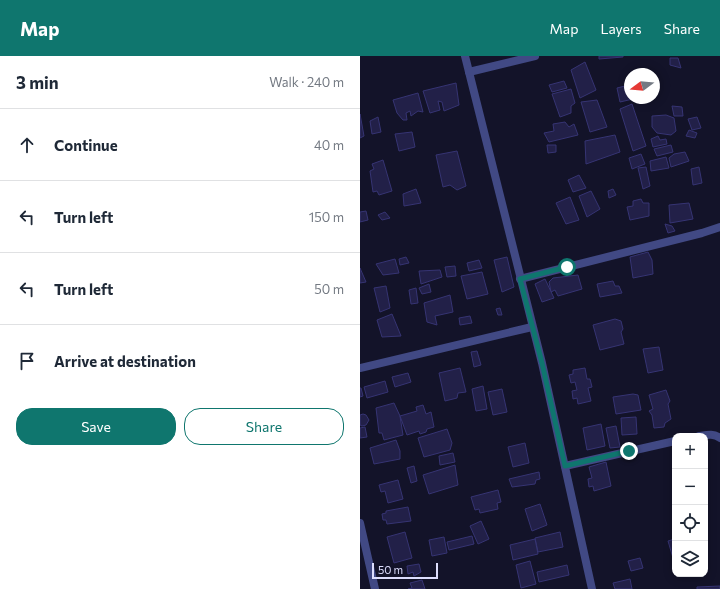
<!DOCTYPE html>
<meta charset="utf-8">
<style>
:root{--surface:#fff;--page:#f2f2f3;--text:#1f2937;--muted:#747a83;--line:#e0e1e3;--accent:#0f766e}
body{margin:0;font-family:Commissioner,sans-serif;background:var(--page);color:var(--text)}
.controls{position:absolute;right:12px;bottom:12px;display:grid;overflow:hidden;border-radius:8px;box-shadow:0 2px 10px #0003}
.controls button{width:36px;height:36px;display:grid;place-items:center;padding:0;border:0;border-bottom:1px solid var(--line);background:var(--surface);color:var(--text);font:20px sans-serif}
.compass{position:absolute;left:264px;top:12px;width:36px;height:36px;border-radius:50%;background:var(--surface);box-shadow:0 2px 10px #0003;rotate:254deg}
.scale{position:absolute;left:12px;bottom:10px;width:66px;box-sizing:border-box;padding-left:4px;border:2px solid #dddefd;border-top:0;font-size:11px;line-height:14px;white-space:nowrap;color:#dddefd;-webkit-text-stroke:3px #131329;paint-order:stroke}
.stop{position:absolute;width:12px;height:12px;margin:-9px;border:3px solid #0f766e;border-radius:50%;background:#fff}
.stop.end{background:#0f766e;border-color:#fff;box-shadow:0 1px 4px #0008}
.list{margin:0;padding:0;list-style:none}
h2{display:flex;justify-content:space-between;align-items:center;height:52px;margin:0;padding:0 16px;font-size:17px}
h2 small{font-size:13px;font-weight:400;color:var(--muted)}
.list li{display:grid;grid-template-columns:26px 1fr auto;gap:12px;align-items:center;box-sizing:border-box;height:72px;padding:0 16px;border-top:1px solid var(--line)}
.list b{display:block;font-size:15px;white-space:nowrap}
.list em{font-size:13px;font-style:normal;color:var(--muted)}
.actions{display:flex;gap:8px;padding:12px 16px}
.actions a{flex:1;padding:9px 0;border:1px solid var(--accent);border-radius:16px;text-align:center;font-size:14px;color:var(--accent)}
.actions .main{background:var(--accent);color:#fff}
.icon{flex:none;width:22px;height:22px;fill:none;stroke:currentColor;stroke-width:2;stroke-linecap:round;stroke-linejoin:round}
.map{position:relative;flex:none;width:360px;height:533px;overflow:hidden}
header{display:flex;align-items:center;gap:24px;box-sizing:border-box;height:56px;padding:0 20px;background:var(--accent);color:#fff}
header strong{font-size:19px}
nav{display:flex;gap:22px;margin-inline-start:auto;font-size:14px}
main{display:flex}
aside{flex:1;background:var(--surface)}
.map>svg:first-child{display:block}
.building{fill:#222048;stroke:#363473}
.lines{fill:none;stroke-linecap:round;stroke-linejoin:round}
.minor{stroke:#414984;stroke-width:8}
.route{stroke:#0f766e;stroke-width:5}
</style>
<header>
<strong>Map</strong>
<nav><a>Map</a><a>Layers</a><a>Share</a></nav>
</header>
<main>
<aside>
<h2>3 min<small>Walk · 240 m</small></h2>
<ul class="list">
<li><svg class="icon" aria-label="ahead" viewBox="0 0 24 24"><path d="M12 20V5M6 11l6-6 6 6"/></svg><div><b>Continue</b></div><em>40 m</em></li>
<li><svg class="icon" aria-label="left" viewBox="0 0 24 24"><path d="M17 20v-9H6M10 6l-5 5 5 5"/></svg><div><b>Turn left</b></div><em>150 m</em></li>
<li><svg class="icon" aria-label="left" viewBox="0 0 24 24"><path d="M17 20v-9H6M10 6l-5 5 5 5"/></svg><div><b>Turn left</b></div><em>50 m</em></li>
<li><svg class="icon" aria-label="arrive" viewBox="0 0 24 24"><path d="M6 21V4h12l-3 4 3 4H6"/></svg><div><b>Arrive at destination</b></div></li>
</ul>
<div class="actions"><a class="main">Save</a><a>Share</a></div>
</aside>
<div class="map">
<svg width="360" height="533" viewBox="0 0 360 533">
<rect width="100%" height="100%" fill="#131329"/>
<g class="building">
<polygon points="239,0 263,0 263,1 239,3"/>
<polygon points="310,2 318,2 321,12 310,9"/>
<polygon points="225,6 236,34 220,42 211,14"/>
<polygon points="204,25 207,32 192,36 189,29"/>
<polygon points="96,27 99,49 84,55 82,46 78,45 80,54 70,57 63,35"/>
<polygon points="269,29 270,42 273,43 260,46 257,32"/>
<polygon points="211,33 215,47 211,50 211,57 200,61 192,38"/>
<polygon points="58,37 63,56 58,55 51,60 50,55 46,57 47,64 43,64 37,57 33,44"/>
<polygon points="237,44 247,71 230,76 221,46"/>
<polygon points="272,48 286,90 273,95 260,53"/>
<polygon points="312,50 322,51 323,60 314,60"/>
<polygon points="0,58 4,80 0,82"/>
<polygon points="306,59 314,62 316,75 311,79 297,77 292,71 292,60"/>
<polygon points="18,61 21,76 12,78 10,65"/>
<polygon points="337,61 341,72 332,74 328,63"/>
<polygon points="205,66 209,71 214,68 218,79 189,86 184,77 194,75 193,68"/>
<polygon points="329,74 337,77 335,82 326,80"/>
<polygon points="52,76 55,91 39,95 35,78"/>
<polygon points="255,79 260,96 226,108 225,85"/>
<polygon points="298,80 300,84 306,83 307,88 293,91 291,83"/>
<polygon points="187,89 196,89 196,96 188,97"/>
<polygon points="311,89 313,96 297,100 294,93"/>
<polygon points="97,95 106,130 97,134 90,129 83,131 76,99"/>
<polygon points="325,96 329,105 311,111 309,102 314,98"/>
<polygon points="281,98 285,108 272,113 269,102"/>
<polygon points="306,101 309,112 291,115 290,105"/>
<polygon points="23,104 32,135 19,139 17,135 13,136 10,115 14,113 12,108"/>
<polygon points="286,111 290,130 283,133 278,112"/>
<polygon points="339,111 342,127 333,129 331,113"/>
<polygon points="219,119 226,132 213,136 208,124"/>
<polygon points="56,133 61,147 44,150 43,138"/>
<polygon points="253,133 256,139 249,142 248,135"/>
<polygon points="231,135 240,153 227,161 219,140"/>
<polygon points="210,141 219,164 206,168 196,147"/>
<polygon points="281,143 283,147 289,147 289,160 270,164 267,151 273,150 273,145"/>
<polygon points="329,147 333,163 310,167 309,149"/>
<polygon points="6,155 8,164 0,166 0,156"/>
<polygon points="25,156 30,162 22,164 18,159"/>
<polygon points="305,168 312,170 315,175 308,177"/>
<polygon points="288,196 292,204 293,218 273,222 270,201"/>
<polygon points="46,201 49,207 40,209 39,203"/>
<polygon points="147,201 154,231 142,236 134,204"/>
<polygon points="35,203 39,217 23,219 16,208"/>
<polygon points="119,204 122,212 109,215 107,207"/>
<polygon points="95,210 96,220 87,221 85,211"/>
<polygon points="0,212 6,226 0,227"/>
<polygon points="80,214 82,221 61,228 59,215"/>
<polygon points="122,216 128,238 107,243 101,220"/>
<polygon points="218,219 222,233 198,240 195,234 191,236 189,226 193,222"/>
<polygon points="185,223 194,242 182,246 175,228"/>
<polygon points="253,225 255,230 259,230 262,237 240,241 237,228"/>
<polygon points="69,228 71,236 62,238 59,232"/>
<polygon points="26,230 30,252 20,256 14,232"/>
<polygon points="56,232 58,247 51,248 49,234"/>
<polygon points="90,239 93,256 75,260 77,269 67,266 64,247"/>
<polygon points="140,252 142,259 138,259 136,253"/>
<polygon points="32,258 41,280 22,281 17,264"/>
<polygon points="110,260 112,267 100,269 99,262"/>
<polygon points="255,263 261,265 263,273 261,276 264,288 240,294 233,269"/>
<polygon points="299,291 303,314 288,317 283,293"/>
<polygon points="117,295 121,309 114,311 111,296"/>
<polygon points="100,312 106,336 98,337 97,342 85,345 79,317"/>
<polygon points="225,312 227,323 230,323 232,331 228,332 231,345 218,348 217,342 213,343 212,335 217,334 215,326 211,327 209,319 213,318 213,314"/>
<polygon points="48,317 51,326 35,331 32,321"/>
<polygon points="25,325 28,336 7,342 4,331"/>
<polygon points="123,330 127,353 116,355 112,333"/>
<polygon points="0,332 1,332 3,340 0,341"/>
<polygon points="142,333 147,356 133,359 128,336"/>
<polygon points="306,334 310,345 308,348 311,363 305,367 304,371 294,372 292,359 289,355 293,353 289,339"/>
<polygon points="273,338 278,339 281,354 256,358 253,341"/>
<polygon points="34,347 40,360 43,379 24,384 22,377 19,377 16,352"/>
<polygon points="63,349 66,358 71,356 74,371 67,373 66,376 60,378 59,375 47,379 40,360 57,355 56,351"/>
<polygon points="3,358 6,359 9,364 6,369 2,370 0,369 0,359"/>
<polygon points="276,361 277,378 262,379 261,362"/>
<polygon points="241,368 245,390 227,394 223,372"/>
<polygon points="256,370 260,391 250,392 246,372"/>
<polygon points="5,371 7,381 0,382 0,372"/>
<polygon points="87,373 92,387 90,394 64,401 58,382"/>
<polygon points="36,384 40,395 40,403 14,408 10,392"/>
<polygon points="165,387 169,407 153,411 148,391"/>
<polygon points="93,397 95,406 80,409 79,400"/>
<polygon points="246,406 251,430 234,435 233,430 229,431 228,423 232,422 229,411"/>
<polygon points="95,409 98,429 69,438 63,419"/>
<polygon points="54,410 57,425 51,427 47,412"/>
<polygon points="179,416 180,423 176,424 175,428 152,431 149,423"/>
<polygon points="38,424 43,443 28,447 25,435 21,436 19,429"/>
<polygon points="138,434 141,446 137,447 138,453 120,457 119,453 115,454 111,441"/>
<polygon points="180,448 187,469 172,475 165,453"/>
<polygon points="48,451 51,465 27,468 26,464 23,464 22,458 26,457 26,455"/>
<polygon points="121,465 129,483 118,488 110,470"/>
<polygon points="45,476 52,502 34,507 27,481"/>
<polygon points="200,476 203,491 178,496 175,482"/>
<polygon points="112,480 114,488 89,494 87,486"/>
<polygon points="84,481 87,497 72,500 69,484"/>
<polygon points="175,483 178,498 153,504 150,489"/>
<polygon points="315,483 315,501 313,502 308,485"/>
<polygon points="280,502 283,512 271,515 268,505"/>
<polygon points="170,505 176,528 161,532 156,509"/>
<polygon points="59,508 61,516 54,520 53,516 48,518 47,510"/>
<polygon points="207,509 209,519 179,526 177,516"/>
<polygon points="270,523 272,533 255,533 253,527"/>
<polygon points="62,524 65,533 48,533 52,532 50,527"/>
<polygon points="360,530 360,533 337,533 337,531"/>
</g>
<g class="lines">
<g class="minor">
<polyline points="105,0 182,307 232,533"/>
<polyline points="109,16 175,0"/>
<polyline points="160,223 342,177 360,171"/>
<polyline points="0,312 172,271"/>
<path d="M339,380C346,379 354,377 360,382"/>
<polyline points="205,410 315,385"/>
<polyline points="0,467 15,533"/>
</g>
</g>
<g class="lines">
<polyline class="route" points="207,211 160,223 182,307 205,410 269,395"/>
</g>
</svg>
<div class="controls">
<button>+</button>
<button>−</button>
<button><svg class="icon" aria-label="locate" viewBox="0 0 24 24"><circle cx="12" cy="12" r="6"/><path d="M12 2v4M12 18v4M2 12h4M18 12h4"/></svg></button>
<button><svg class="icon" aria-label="layers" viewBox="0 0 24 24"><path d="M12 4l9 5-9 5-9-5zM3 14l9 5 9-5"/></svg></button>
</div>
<svg class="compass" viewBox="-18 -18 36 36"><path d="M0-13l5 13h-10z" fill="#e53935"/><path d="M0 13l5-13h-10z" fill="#747a83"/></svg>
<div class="scale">50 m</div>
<div class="stop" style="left:207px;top:211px"></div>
<div class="stop end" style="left:269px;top:395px"></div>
</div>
</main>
